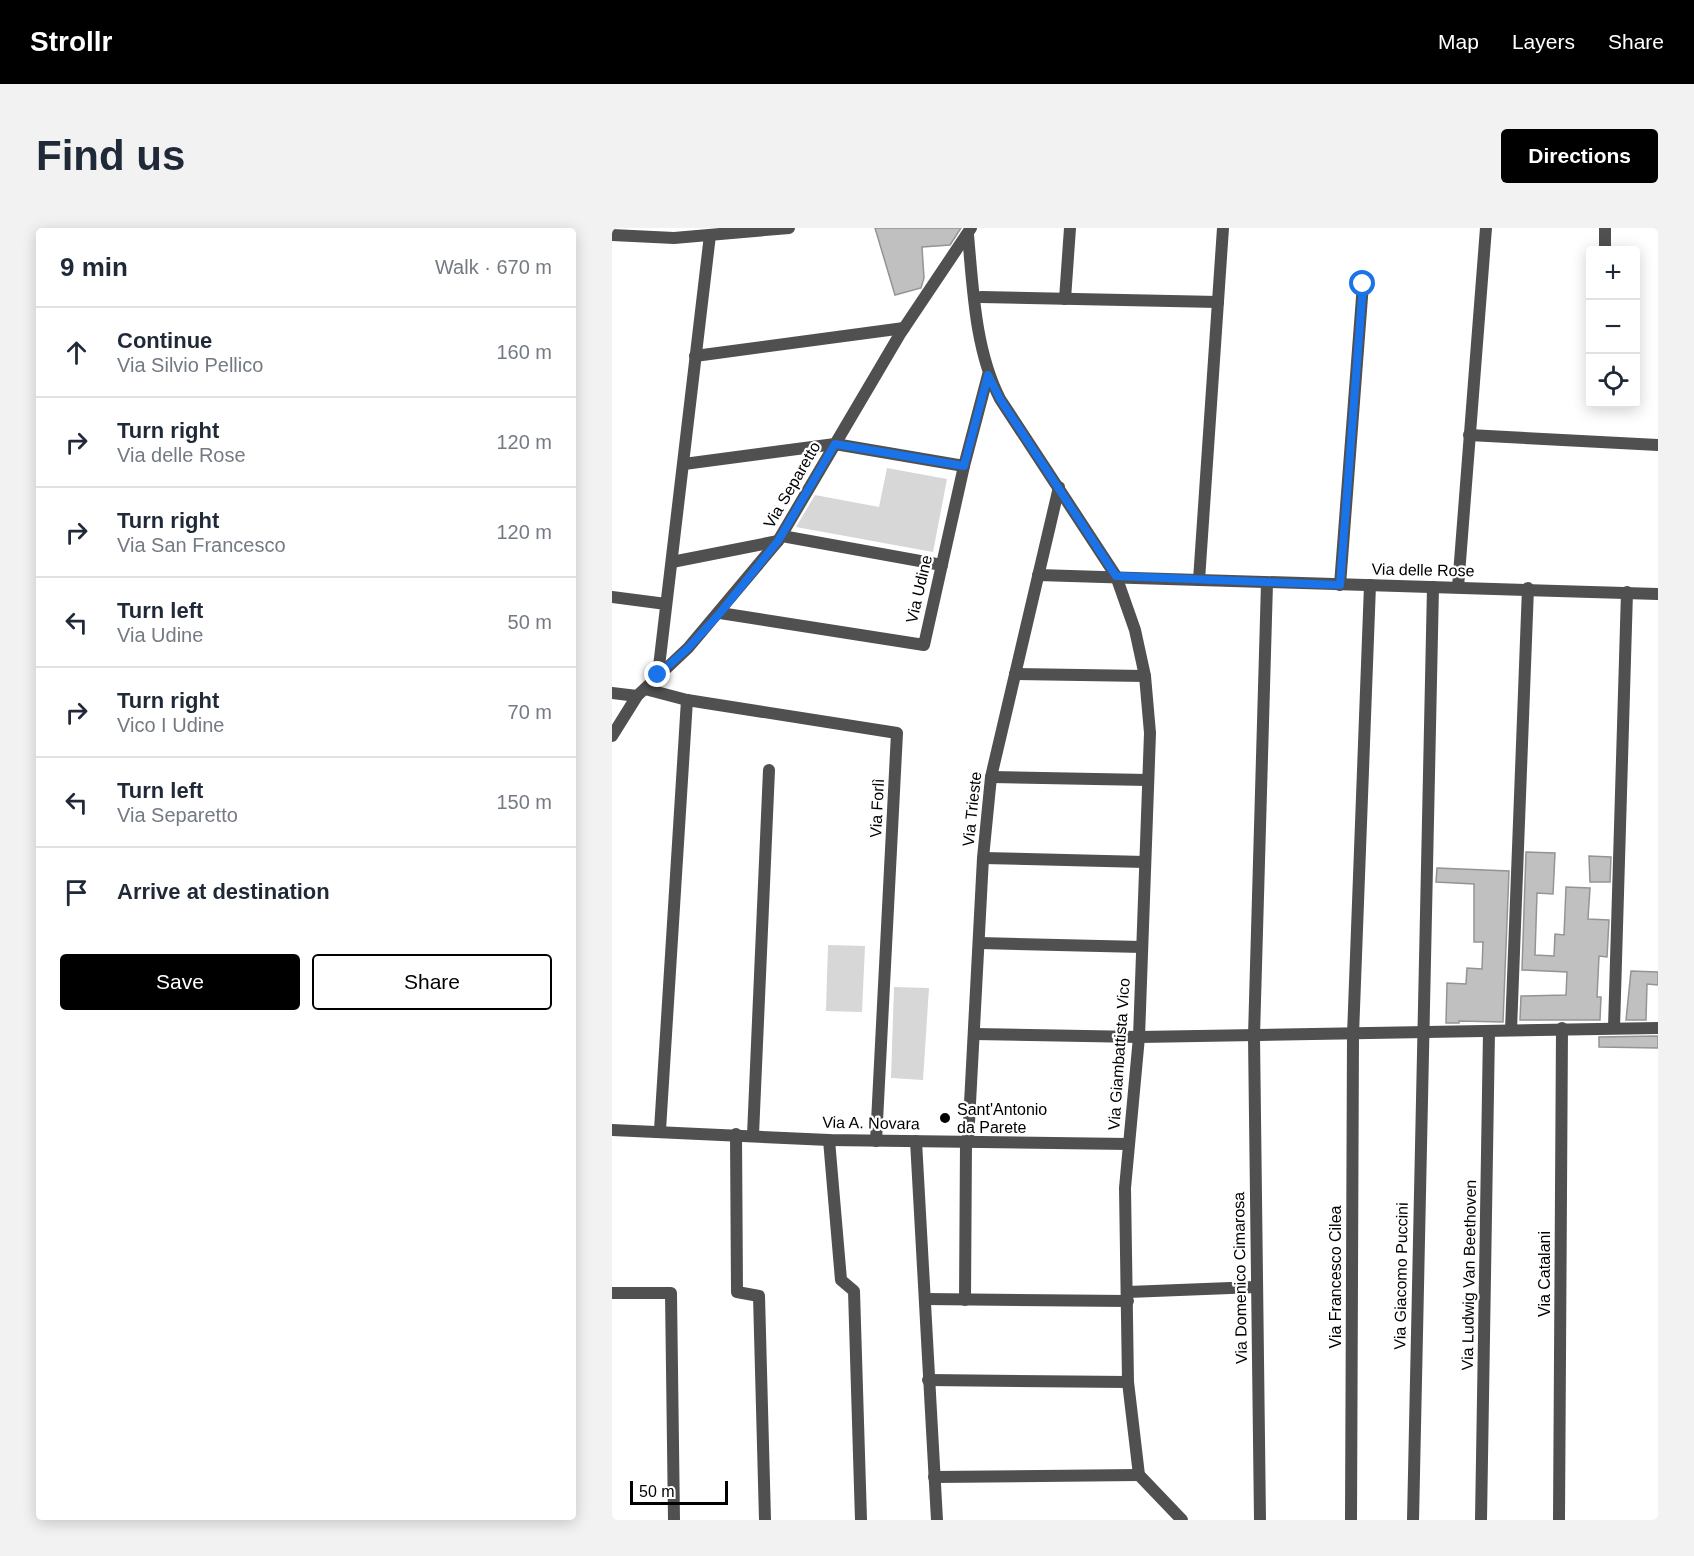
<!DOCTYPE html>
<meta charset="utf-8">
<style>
:root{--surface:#fff;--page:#f2f2f3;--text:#1f2937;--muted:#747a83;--line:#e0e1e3;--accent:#000}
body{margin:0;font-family:Helvetica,sans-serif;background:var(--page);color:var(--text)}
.controls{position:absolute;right:18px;top:18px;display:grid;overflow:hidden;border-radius:6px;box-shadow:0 3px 15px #0003}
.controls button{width:54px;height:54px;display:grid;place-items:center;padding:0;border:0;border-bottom:2px solid var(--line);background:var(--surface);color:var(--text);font:30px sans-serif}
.scale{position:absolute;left:18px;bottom:15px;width:98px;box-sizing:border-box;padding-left:6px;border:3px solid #000;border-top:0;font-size:16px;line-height:21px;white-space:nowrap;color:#000;-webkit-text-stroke:4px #fff;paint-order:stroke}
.stop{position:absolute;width:18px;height:18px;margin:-14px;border:4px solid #1a73e8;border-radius:50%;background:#fff}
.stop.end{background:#1a73e8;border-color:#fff;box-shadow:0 2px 6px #0008}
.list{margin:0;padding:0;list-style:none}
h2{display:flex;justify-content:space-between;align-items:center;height:78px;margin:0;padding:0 24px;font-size:26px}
h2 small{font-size:20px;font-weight:400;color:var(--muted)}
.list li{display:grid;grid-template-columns:39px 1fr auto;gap:18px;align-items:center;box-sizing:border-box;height:90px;padding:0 24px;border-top:2px solid var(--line)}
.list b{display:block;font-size:22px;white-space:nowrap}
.list p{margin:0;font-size:20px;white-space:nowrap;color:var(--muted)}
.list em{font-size:20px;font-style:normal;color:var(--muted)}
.actions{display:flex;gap:12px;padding:18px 24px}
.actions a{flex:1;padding:14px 0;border:2px solid var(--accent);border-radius:6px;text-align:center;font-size:21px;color:var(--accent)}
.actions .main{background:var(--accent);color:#fff}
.icon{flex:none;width:33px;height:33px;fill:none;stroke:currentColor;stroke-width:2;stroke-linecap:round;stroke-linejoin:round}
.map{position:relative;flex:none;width:1046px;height:1292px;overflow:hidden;border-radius:6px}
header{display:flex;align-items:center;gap:36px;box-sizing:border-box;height:84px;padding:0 30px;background:var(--accent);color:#fff}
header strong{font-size:28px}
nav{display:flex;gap:33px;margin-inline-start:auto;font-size:21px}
.intro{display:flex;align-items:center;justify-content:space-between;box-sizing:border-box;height:144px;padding:0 36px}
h1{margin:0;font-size:42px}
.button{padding:15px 27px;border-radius:6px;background:var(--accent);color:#fff;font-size:21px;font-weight:700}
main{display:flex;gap:36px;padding:0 36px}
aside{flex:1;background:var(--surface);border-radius:6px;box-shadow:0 3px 15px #0003}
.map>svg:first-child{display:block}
.green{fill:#d7d7d7}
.building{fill:#c0c0c0;stroke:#949494;stroke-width:1.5}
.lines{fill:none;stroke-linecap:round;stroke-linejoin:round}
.minor{stroke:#505050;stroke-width:12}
.tertiary{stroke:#505050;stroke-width:12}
.route{stroke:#1a73e8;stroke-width:8}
.poi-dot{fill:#000;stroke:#fff;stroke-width:2}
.labels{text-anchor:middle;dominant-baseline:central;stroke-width:4.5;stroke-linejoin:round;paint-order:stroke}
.street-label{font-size:16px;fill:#000;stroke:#fff}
.poi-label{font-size:16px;fill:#000;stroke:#fff;text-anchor:start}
</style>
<header>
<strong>Strollr</strong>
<nav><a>Map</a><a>Layers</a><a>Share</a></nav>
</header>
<div class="intro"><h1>Find us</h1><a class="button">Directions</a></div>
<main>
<aside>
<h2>9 min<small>Walk · 670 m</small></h2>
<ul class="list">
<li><svg class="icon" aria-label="ahead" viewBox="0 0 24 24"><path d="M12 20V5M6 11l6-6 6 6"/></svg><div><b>Continue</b><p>Via Silvio Pellico</p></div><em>160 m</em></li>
<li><svg class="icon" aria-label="right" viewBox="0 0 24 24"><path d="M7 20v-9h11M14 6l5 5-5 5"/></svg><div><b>Turn right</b><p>Via delle Rose</p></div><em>120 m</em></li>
<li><svg class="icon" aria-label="right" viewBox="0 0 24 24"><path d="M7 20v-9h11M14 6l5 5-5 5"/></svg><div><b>Turn right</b><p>Via San Francesco</p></div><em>120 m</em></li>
<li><svg class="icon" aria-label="left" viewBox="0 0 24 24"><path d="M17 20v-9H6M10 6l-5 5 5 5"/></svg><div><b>Turn left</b><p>Via Udine</p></div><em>50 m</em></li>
<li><svg class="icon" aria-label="right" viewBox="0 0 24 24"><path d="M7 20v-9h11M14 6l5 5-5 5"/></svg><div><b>Turn right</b><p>Vico I Udine</p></div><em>70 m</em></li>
<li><svg class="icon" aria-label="left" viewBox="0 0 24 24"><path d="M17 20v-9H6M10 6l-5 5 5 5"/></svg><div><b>Turn left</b><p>Via Separetto</p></div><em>150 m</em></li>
<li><svg class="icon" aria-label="arrive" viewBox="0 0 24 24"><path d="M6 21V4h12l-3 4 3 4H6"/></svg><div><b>Arrive at destination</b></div></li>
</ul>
<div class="actions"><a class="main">Save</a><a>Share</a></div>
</aside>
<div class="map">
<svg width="1046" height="1292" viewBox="0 0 1046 1292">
<rect width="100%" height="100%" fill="#fff"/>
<g class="green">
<polygon points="275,240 335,251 321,324 184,299 203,267 267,279"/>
<polygon points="216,717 253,718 250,784 214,783"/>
<polygon points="282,759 317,760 311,852 279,850"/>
</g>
<g class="building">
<polygon points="263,0 349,0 338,17 310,19 312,50 309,60 283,67"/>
<polygon points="914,624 943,625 941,666 925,665 923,727 942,728 943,706 952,707 954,659 978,660 976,691 997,692 995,729 987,728 985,769 989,769 988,792 908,792 909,768 954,767 955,744 910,742"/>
<polygon points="977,628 999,629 998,654 978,654"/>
<polygon points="825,640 897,643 891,794 847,793 847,795 834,795 835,755 854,756 855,740 870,741 871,714 862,714 862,656 824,654"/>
<polygon points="1019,743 1046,744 1046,757 1035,756 1034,792 1014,792"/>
<polygon points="1046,808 1046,820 987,819 987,809"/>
</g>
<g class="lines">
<g class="minor">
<polyline points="0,7 62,10 177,0"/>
<path d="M356,7C361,61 363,122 388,171L504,348L523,402L533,448L538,505L527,809L513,960L516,1154L527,1247L570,1292"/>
<polyline points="993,22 993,0"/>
<polyline points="369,69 606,74"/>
<polyline points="453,71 458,0"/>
<polyline points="83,128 292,100"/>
<polyline points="857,207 1046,217"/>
<polyline points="72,236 223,216 352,238"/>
<polyline points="170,308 330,337"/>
<polyline points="60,334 166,313"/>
<polyline points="426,347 1046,366"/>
<polyline points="587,352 611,0"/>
<polyline points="728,357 751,56"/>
<polyline points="846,359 874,0"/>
<polyline points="0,369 54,376"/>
<polyline points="108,385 312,417 352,238 376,147"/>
<polyline points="403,446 533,448"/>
<polyline points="46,447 98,7"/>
<polyline points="33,461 75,472 285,505 264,913"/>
<polyline points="0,465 25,468"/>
<polyline points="379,549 536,552"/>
<polyline points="371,630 533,634"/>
<polyline points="368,715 530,719"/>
<polyline points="1002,800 1015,364"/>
<polyline points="899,802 916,360"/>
<polyline points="362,806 527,809 1046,800"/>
<polyline points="0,902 217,912 517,916"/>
<polyline points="48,902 75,472"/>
<polyline points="124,906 125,1064 147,1068 153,1292"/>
<polyline points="141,907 157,542"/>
<polyline points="217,912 229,1052 242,1063 249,1292"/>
<polyline points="304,913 325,1292"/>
<polyline points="356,913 371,630 379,549 447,259"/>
<polyline points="516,1064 644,1059"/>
<polyline points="0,1065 59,1065 62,1292"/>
<polyline points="314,1071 516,1073"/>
<polyline points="353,1072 354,913"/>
<polyline points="316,1152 516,1154"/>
<polyline points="322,1249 527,1247"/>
<polyline points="648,1292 642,808 655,355"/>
<polyline points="739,1292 741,807 758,357"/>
<polyline points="801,1292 821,359"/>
<polyline points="869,1292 877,803"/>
<polyline points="947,1292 950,800"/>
</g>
<polyline class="tertiary" points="0,508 25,468 76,420 166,313 288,106 359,0"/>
</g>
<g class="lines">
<polyline class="route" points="46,447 76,420 108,385 166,313 223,216 352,238 376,147 388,171 504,348 728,357 751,56"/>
</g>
<circle class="poi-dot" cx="333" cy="890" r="6"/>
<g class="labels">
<g class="street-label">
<text transform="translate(180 257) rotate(-60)">Via Separetto</text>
<text transform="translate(811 342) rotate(1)">Via delle Rose</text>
<text transform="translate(307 361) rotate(-77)">Via Udine</text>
<text transform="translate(265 580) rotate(-87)">Via Forlì</text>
<text transform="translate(360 581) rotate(-84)">Via Trieste</text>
<text transform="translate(507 826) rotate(-86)">Via Giambattista Vico</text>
<text transform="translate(259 895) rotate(1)">Via A. Novara</text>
<text transform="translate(932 1046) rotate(-90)">Via Catalani</text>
<text transform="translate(857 1047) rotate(-89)">Via Ludwig Van Beethoven</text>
<text transform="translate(789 1048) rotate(-89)">Via Giacomo Puccini</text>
<text transform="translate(723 1049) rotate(-90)">Via Francesco Cilea</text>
<text transform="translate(628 1050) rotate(-91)">Via Domenico Cimarosa</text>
</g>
<g class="poi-label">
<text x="345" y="881">Sant'Antonio<tspan x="345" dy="18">da Parete</tspan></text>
</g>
</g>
</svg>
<div class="controls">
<button>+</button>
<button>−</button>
<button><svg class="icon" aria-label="locate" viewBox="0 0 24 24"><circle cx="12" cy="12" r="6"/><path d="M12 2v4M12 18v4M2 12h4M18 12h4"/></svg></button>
</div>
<div class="scale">50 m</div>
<div class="stop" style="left:751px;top:56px"></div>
<div class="stop end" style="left:46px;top:447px"></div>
</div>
</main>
